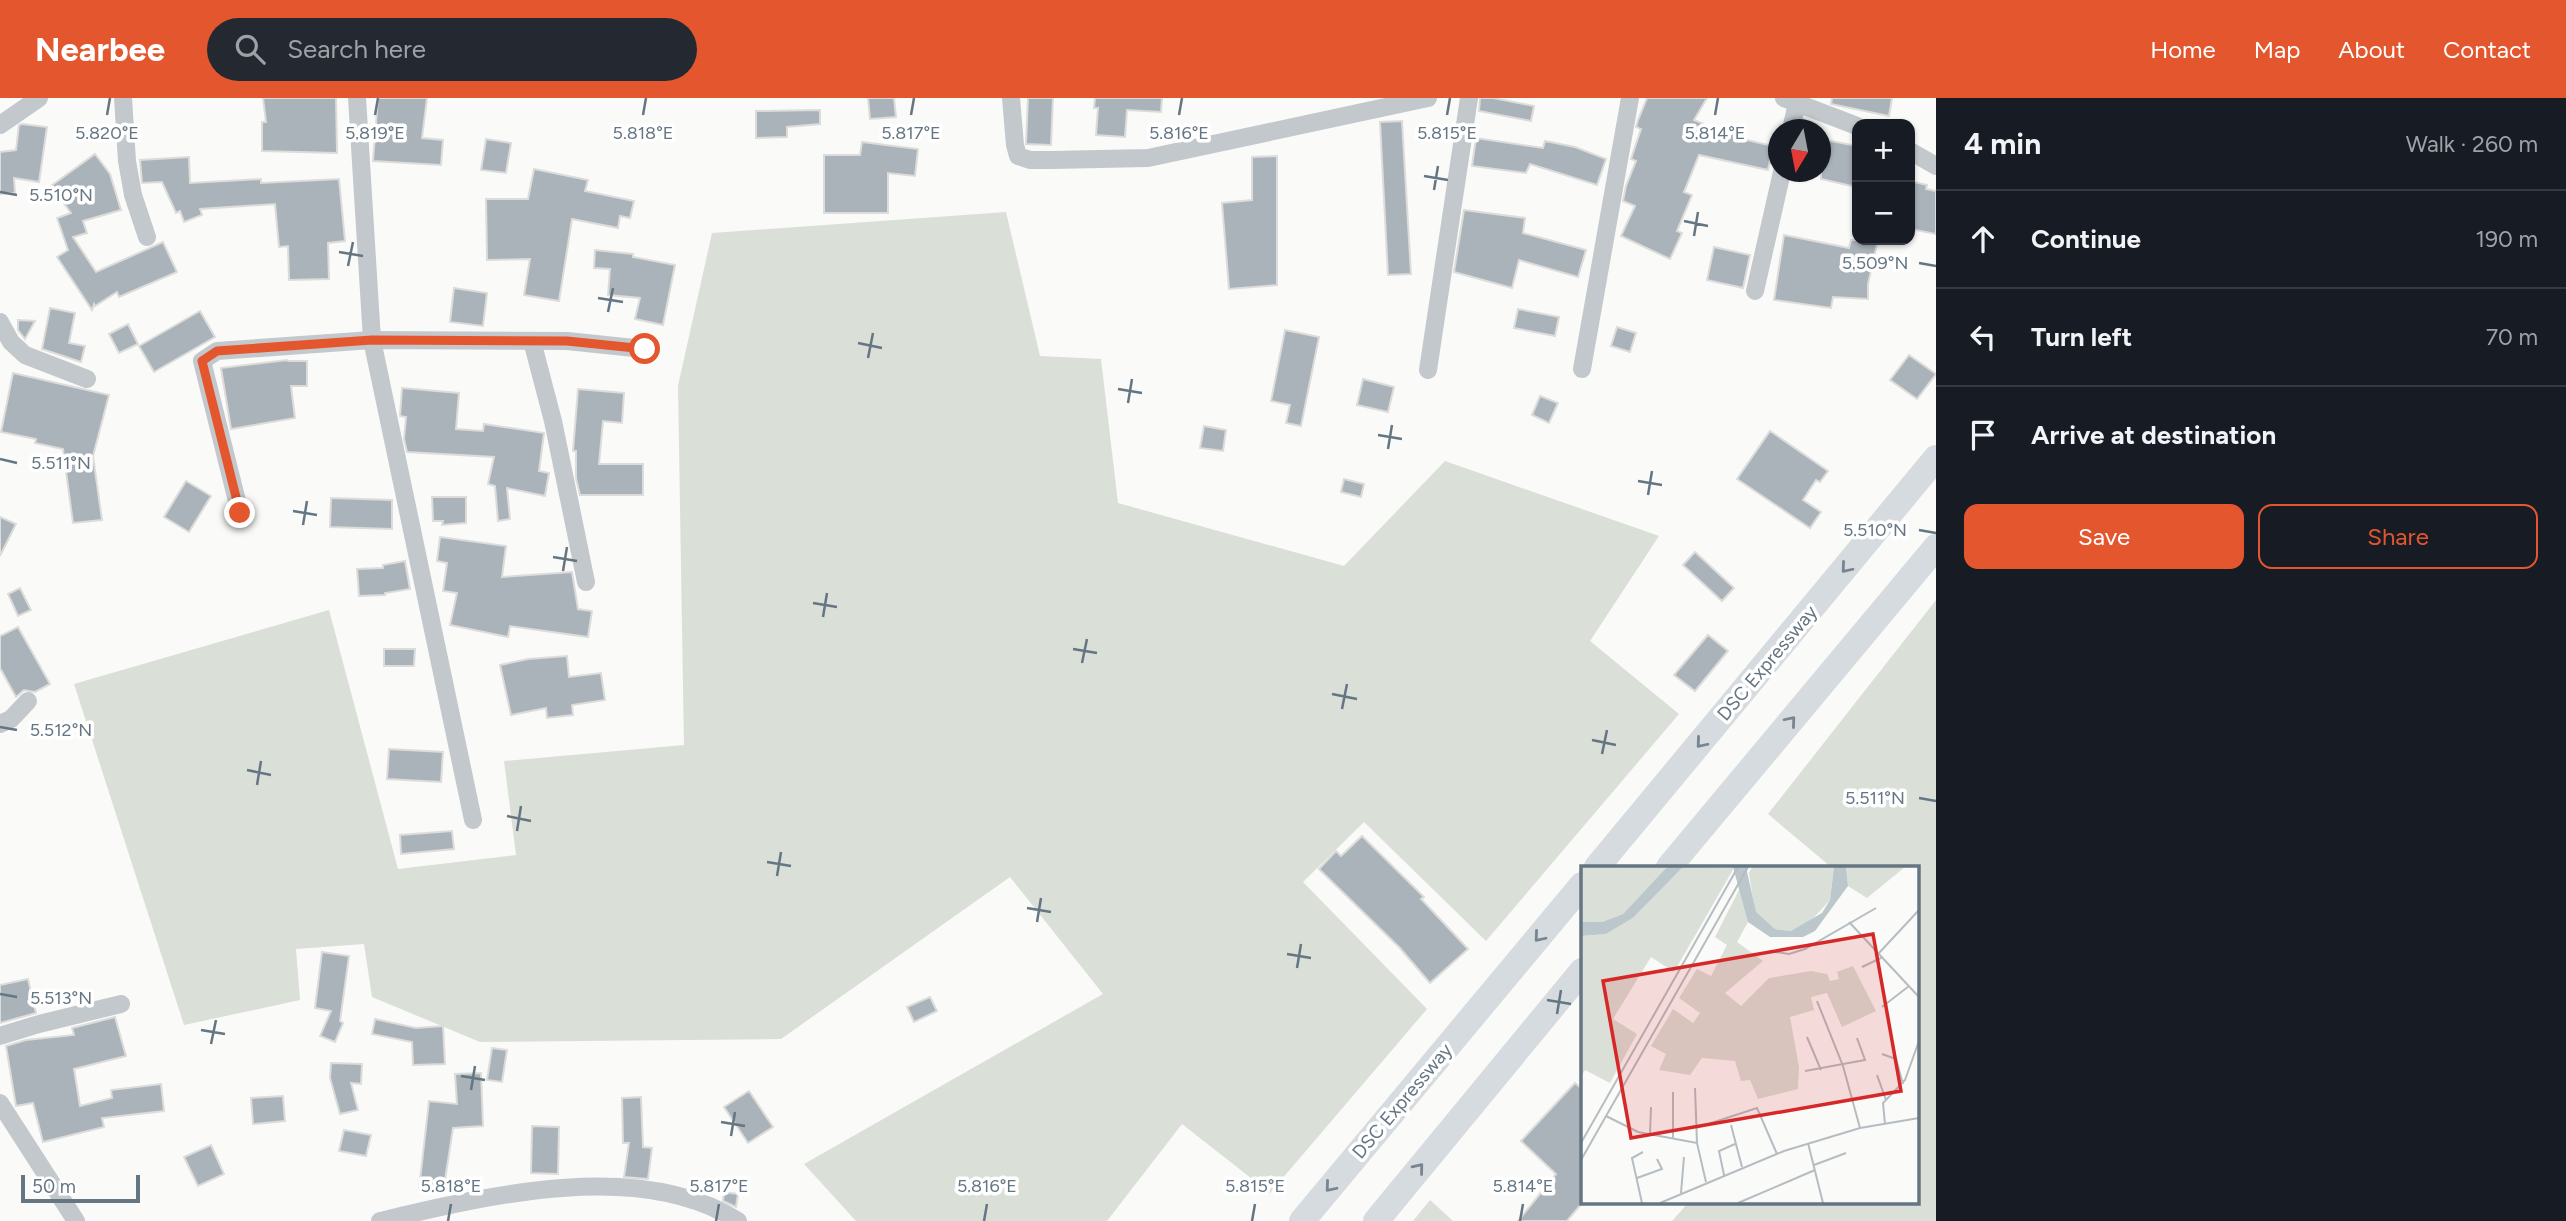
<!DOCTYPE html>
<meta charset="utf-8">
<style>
:root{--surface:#171b24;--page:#242831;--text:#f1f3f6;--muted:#9ea1a6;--line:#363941;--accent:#e4572e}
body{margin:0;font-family:Figtree,sans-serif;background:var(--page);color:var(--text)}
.controls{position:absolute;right:21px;top:21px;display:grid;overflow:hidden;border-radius:14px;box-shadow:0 2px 5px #0004}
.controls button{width:63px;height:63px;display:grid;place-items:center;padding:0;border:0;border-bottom:2px solid var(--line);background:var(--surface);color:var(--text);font:35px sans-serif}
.compass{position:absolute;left:1768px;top:21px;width:63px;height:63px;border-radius:50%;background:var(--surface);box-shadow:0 2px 5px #0004;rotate:190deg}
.scale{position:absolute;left:21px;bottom:18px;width:119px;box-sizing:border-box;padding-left:7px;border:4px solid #657683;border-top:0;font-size:19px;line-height:24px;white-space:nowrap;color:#657683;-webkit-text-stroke:5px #fff;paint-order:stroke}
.stop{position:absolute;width:21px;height:21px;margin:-16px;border:5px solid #e4572e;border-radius:50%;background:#fff}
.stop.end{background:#e4572e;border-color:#fff;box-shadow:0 2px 7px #0008}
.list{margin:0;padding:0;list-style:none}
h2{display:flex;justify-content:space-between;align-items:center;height:91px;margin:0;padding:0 28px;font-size:30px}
h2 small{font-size:23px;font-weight:400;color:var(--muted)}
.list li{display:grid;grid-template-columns:46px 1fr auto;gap:21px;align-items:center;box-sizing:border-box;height:98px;padding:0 28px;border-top:2px solid var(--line)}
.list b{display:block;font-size:26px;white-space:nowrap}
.list em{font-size:23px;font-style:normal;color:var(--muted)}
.actions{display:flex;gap:14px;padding:21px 28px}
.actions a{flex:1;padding:16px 0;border:2px solid var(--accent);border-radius:14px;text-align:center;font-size:24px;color:var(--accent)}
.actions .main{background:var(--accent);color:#fff}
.icon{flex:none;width:38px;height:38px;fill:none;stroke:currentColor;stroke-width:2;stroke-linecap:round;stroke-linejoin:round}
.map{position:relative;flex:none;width:1936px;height:1123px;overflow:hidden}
header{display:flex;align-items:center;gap:42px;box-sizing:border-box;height:98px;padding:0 35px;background:var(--accent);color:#fff}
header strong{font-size:33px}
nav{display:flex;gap:38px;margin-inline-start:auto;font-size:24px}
.search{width:490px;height:63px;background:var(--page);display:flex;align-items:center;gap:18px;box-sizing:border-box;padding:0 24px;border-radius:38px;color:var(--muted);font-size:26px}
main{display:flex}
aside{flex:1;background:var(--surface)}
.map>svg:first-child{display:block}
.green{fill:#dadfd7}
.building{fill:#aab3b9;stroke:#dcdcda;stroke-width:2}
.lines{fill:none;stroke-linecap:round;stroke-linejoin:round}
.street{stroke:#c3c8cc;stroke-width:18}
.primary{stroke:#d6dbdf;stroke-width:26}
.oneway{stroke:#768591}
.route{stroke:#e4572e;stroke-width:9}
.ticks{fill:none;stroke:#657683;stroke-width:2.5}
.labels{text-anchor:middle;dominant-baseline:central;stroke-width:7;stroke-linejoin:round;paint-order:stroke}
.street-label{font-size:19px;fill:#657683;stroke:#fff}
.inset-road{fill:none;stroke:#b5bdc2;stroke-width:2}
.view{fill:#d62828;fill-opacity:0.15;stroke:#d62828;stroke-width:3.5}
.inset-edge{fill:none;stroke:#657683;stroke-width:3.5}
.ticks-label{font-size:18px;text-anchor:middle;fill:#657683;stroke:#fff;stroke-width:7;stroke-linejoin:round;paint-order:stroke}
</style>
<header>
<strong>Nearbee</strong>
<div class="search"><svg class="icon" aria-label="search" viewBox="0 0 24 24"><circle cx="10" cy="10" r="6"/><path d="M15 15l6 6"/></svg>Search here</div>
<nav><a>Home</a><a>Map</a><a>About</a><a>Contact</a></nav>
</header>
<main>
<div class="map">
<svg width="1936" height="1123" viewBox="0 0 1936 1123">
<rect width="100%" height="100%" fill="#fafaf8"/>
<g class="green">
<polygon points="1006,114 1040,258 1101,261 1118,405 1344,468 1445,363 1659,438 1590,543 1679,616 1486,843 1364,724 1303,784 1427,911 1270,1095 1182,1026 1107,1123 856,1123 804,1066 1103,896 1010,779 781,941 480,944 372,899 364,846 296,851 300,902 184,927 74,586 329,512 398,771 516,757 504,663 684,647 678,288 712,135"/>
<polygon points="1936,502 1936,1123 1672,1123 1689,1104 1917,1104 1917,769 1831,769 1768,716"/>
<polygon points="1430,1102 1453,1123 1413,1123"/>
</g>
<g class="building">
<polygon points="263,0 336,0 337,55 262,53 262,24 266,24"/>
<polygon points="378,0 427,0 422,40 443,42 441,67 373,63"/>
<polygon points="868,0 894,0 896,19 870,21"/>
<polygon points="1028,0 1053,0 1051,47 1026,46"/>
<polygon points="1095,0 1162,0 1161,14 1127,12 1125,39 1096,37 1098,10 1094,10"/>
<polygon points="1480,0 1493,0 1534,8 1531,23 1479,13"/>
<polygon points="1647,0 1707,0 1694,22 1704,26 1703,29 1738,37 1738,40 1773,48 1768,72 1699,57 1684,94 1692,97 1677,133 1682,135 1670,161 1621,138 1635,108 1623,103 1626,88 1636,63 1631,61 1641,31 1636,29 1638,22"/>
<polygon points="1832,0 1892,0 1889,18 1831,6"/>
<polygon points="820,12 820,26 787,29 787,39 756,40 756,13"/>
<polygon points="1402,23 1411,176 1388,177 1380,24"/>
<polygon points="22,26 47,29 39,84 14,80 15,95 0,96 0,54 16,52 19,27"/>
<polygon points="1476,40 1543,50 1545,43 1575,49 1606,61 1597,87 1530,66 1526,75 1472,68"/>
<polygon points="486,41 511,45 506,75 481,72"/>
<polygon points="1821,41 1857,48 1856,89 1821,81"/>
<polygon points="862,44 918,51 915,78 888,75 888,115 824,115 824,57 860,57"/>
<polygon points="95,56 110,76 121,112 83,123 87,135 73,139 96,174 163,144 177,174 119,199 117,194 95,208 94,206 92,212 57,159 68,152 57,120 71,115 51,88"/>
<polygon points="1277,58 1277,187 1229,191 1222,105 1252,102 1252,59"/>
<polygon points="189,59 190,85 261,81 261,85 339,81 345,143 328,145 329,181 289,182 288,148 279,149 275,106 200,111 202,117 184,124 180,113 176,115 162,84 142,85 140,62"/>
<polygon points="534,71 588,82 585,93 634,103 630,120 620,118 618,130 572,121 559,203 524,197 530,161 487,162 486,101 528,101"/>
<polygon points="1910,83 1927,87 1926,91 1936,93 1936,136 1910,131"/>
<polygon points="1464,112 1525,120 1523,135 1586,152 1578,179 1519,162 1512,190 1454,174"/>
<polygon points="1784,137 1849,150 1851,142 1878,142 1868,186 1868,201 1833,199 1831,210 1774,202"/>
<polygon points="1714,149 1750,157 1743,190 1707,182"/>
<polygon points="595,152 633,156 633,159 675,167 663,227 635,221 640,200 608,197 610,171 594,170"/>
<polygon points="454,190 487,195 483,228 450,224"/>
<polygon points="50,210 75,215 69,245 85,248 81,264 42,251"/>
<polygon points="1518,211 1559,219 1555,238 1514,230"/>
<polygon points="200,213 215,239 154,274 139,248"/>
<polygon points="18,222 35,223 25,241 18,232"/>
<polygon points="128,226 138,246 119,255 109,236"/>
<polygon points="1617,229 1636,235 1630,254 1611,248"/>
<polygon points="1285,232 1319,239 1301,328 1286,325 1290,307 1271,303"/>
<polygon points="1909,257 1936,276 1917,301 1890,282"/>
<polygon points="287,262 288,263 307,263 307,288 291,288 295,320 231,331 221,270"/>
<polygon points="13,275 109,297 93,358 102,422 73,425 63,351 35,345 36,341 1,334"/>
<polygon points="1363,281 1394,289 1388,314 1357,307"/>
<polygon points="402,290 459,295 456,331 483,333 484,326 544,335 539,373 549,375 545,398 507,390 510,421 498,423 495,388 488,386 494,359 407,354 404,341 406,319 400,318"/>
<polygon points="578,291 624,295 622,325 603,323 599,366 643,366 643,397 580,397 576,380 576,353 573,353"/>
<polygon points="1540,298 1558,305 1549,325 1532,317"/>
<polygon points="1204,328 1226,332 1223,353 1200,350"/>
<polygon points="1770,333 1828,373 1820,384 1816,382 1803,402 1821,414 1810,430 1737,381"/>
<polygon points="1344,381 1364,386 1361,399 1341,394"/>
<polygon points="186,383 211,398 189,434 164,419"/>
<polygon points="432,399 466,399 466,425 442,427 443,423 433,423"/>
<polygon points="331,400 392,402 392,431 330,429"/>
<polygon points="0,419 16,426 0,458"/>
<polygon points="440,439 506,448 502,479 572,474 578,511 592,513 588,539 510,528 508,539 450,527 457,495 443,493 447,465 437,463"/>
<polygon points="1695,454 1734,490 1722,503 1683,467"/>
<polygon points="405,463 410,491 385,495 385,497 359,498 357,471 383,470 383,467"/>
<polygon points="20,490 31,512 18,518 8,496"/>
<polygon points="18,529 50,586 35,594 24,592 16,599 0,570 0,538"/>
<polygon points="1708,537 1728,553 1695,593 1674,577"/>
<polygon points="384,551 415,551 414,568 384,568"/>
<polygon points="567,558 569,579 601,575 605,602 572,607 573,617 547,620 546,610 511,617 500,567 528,561"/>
<polygon points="389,651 443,654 441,684 387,681"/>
<polygon points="452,733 454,751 401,756 400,737"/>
<polygon points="1362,738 1424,799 1421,801 1468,851 1430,885 1400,850 1319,771 1336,753 1341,758"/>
<polygon points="322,854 349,858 340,923 343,925 335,944 320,938 331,913 315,910"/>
<polygon points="28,881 36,915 0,925 0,887"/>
<polygon points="930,899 937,913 914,924 907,909"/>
<polygon points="115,919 126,958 74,971 80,1008 112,1000 111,992 161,986 164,1013 102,1020 104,1029 43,1044 33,1005 16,1008 6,948 26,942 74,937 72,930"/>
<polygon points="375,921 416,930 443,928 445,966 413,967 412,944 372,936"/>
<polygon points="492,950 507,952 502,984 487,982"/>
<polygon points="331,965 362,966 361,986 351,985 358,1012 340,1016 330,980"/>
<polygon points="481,975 483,1028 453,1030 443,1095 419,1091 429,1003 457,1006 455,976"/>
<polygon points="1575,985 1583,992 1583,1104 1567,1123 1518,1123 1556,1076 1521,1043"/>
<polygon points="749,993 773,1029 748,1045 724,1009"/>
<polygon points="283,998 285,1023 253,1026 251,1000"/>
<polygon points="641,999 643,1049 652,1050 648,1081 624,1079 629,1045 623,1045 622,1000"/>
<polygon points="532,1028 559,1029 558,1076 531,1075"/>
<polygon points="344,1032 371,1037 366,1058 339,1053"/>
<polygon points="211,1047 224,1076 198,1088 184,1059"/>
<polygon points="724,1094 738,1096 736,1109 723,1103"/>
</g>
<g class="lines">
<g class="street">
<polyline points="123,0 127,63 133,97 147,139"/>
<polyline points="357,0 372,242 473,722"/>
<polyline points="1011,0 1015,47 1018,58 1030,62 1052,62 1148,60 1428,0"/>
<polyline points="1784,0 1857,28"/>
<polyline points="0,27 39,0"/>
<polyline points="1791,32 1797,5"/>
<polyline points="1910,53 1936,68"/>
<polyline points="1755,193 1782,74"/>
<polyline points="0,224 11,244 25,257 87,281"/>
<polyline points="532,243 553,323 586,484"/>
<polyline points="1582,271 1630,0"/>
<polyline points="1428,272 1469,0"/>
<polyline points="240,415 202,263 217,253 372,242 567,243 644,251"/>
<polyline points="0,626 11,621 28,603"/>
<polyline points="0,938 39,926 121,906"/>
<polyline points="0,1005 76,1123"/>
<path d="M380,1123C486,1098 639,1060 738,1123"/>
</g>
<g class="primary">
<polyline points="1597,769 1936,360"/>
<polyline points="1669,769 1936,449"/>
<polyline points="1302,1123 1582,787"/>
<polyline points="1376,1123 1582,873"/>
</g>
</g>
<defs><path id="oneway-chevron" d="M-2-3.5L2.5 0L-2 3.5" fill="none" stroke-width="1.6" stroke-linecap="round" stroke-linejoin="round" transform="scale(1.75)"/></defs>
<g class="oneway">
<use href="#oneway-chevron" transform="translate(1846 470) rotate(130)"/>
<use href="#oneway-chevron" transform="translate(1791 623) rotate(-50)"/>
<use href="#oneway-chevron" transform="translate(1701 645) rotate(130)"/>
<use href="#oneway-chevron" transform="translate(1539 839) rotate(130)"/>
<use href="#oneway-chevron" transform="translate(1419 1070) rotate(-51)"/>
<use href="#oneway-chevron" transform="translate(1330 1089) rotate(130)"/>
</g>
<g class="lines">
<polyline class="route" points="240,415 202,263 217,253 372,242 567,243 645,251"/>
</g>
<path class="ticks" d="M107,17L110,0M375,17L378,0M643,17L646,0M911,17L914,0M1179,17L1182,0M1447,17L1450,0M1715,17L1718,0M1424,78L1448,82M1434,92L1438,68M0,94L17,97M1684,123L1708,128M1694,138L1698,114M339,154L363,158M1919,165L1936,168M348,168L353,144M598,200L623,204M608,214L613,190M858,245L882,250M868,260L873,235M1118,291L1142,295M1128,305L1132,281M1378,337L1402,341M1388,351L1392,327M0,361L17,365M1638,383L1662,387M1648,397L1652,373M293,413L317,417M303,427L307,403M1919,432L1936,435M553,459L577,463M563,473L567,449M813,505L837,509M823,519L827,495M1073,551L1097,555M1082,565L1087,541M1332,596L1357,601M1342,611L1347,586M0,629L17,632M1592,642L1616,647M1602,656L1607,632M247,672L271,677M257,687L261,663M1919,700L1936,703M507,718L531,723M517,733L521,708M767,764L791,768M777,778L781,754M1027,810L1051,814M1037,824L1041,800M1287,856L1311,860M1297,870L1301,846M0,896L17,899M1547,902L1571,906M1557,916L1561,892M201,932L225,936M211,946L216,922M461,978L485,982M471,992L475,968M721,1024L745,1028M731,1038L735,1014M448,1123L451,1106M716,1123L719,1106M984,1123L987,1106M1252,1123L1255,1106M1520,1123L1523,1106"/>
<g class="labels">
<g class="street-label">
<text transform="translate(1767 565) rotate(-50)">DSC Expressway</text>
<text transform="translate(1402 1003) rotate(-50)">DSC Expressway</text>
</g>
</g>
<g transform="translate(1581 768)">
<rect width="338" height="338" fill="#fafaf8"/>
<path d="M0,1H86L42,48L21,56L1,57ZM102,1L153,2L93,106L70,91L32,153L56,168L29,217L4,204L0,211V70L25,68L52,52ZM171,1H253L249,34L226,59L210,65L194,63L174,46L168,7ZM265,1H324L286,32L267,20ZM160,20L167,56L156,76L182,95L144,127L160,140L188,112L230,105L246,108L249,115L258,113L256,106L272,100L295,145L261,161L246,127L230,131L233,144L209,151L218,201L217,223L177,233L169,214L160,215L154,195L121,192L109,209L78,204L85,188L70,180L92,143L112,157L119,147L98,132L116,103L130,110L146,79L134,71Z" fill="#dadfd7"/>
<path d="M86,1H102L52,52L25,68L0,70V56H21L42,48ZM152,1H165L175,46L194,63L210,65L241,47L249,34L253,1H265L267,20L234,65L222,71H189L167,56Z" fill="#bbc7cb"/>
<path class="inset-road" d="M268,56L338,131M188,85L208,88L224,83L295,42M298,87L338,44M281,101L302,91M236,135L262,200L279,262M301,141L328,120M226,171L240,204M301,188L315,193L322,218M224,205L284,194L276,172M296,209L305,234M114,222L116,277L125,316M25,250L57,266L116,277M304,258L302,237L324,214L338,175M150,259L161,301M115,262L176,242L196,288M69,268L70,241M92,273V226M0,277L157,1M227,277L242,337M0,294L167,1M233,299L265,287M143,309L138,285L154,278M56,312L81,303L76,293M100,327L103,291M61,337L51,292L62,286M79,337L203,285L279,262L338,252M157,337L234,304"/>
<path class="view" d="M292,68L320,225L50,272L22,115Z"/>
<rect width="338" height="338" class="inset-edge"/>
</g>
<g class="ticks-label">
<text x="911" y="41">5.817°E</text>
<text x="1179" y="41">5.816°E</text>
<text x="1447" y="41">5.815°E</text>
<text x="1715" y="41">5.814°E</text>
<text x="107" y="41">5.820°E</text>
<text x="375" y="41">5.819°E</text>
<text x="643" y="41">5.818°E</text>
<text x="61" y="103">5.510°N</text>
<text x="1875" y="171">5.509°N</text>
<text x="61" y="371">5.511°N</text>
<text x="1875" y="438">5.510°N</text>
<text x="61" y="638">5.512°N</text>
<text x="1875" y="706">5.511°N</text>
<text x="61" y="906">5.513°N</text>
<text x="451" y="1094">5.818°E</text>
<text x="719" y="1094">5.817°E</text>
<text x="987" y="1094">5.816°E</text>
<text x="1255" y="1094">5.815°E</text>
<text x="1523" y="1094">5.814°E</text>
</g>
</svg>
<div class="controls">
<button>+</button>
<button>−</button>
</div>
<svg class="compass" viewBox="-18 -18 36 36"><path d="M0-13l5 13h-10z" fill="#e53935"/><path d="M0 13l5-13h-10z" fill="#9ea1a6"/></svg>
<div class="scale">50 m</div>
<div class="stop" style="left:645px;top:251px"></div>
<div class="stop end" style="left:240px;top:415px"></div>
</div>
<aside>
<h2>4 min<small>Walk · 260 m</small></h2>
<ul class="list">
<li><svg class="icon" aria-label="ahead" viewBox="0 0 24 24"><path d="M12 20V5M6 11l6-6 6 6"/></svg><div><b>Continue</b></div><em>190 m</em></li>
<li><svg class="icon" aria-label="left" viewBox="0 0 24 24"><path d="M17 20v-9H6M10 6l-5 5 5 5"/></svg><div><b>Turn left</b></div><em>70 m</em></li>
<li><svg class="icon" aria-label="arrive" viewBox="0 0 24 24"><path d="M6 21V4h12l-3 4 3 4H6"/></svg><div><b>Arrive at destination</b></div></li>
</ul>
<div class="actions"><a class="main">Save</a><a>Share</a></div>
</aside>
</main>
